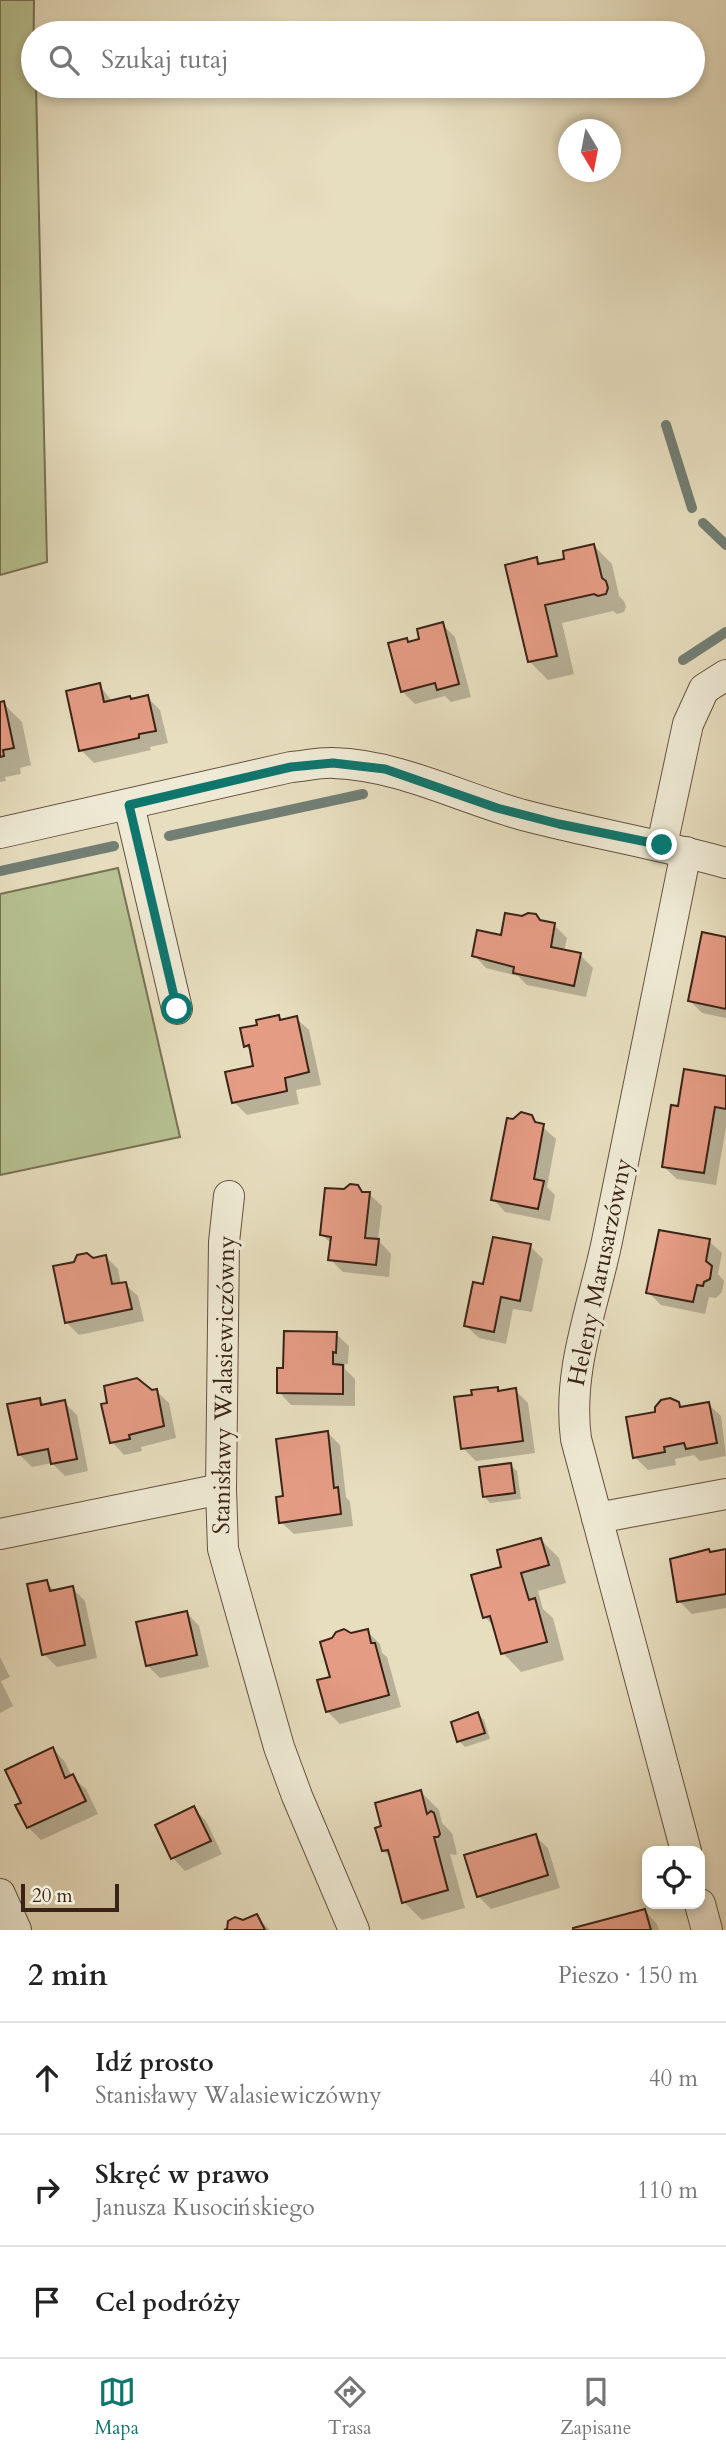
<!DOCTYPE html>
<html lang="pl">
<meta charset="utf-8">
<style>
:root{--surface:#fff;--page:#f6f6f6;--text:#222;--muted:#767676;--line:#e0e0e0;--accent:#0f766e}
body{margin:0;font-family:Cardo,serif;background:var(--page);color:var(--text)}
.controls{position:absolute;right:21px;bottom:21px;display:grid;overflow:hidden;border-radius:14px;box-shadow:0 4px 10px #0003}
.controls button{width:63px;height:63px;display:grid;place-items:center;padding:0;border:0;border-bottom:2px solid var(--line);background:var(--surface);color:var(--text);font:35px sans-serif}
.compass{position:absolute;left:558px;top:119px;width:63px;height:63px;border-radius:50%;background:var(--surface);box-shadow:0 4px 10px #0003;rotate:170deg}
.scale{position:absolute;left:21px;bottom:18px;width:98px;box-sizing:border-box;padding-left:7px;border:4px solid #3a2316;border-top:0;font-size:19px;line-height:24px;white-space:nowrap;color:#3a2316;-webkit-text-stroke:5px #efead5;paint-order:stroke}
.stop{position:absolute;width:21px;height:21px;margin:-16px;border:5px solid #0f766e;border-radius:50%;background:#fff}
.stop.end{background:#0f766e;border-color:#fff;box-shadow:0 2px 7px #0008}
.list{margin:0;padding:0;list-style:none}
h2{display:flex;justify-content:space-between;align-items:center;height:91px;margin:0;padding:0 28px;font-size:30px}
h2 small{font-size:23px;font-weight:400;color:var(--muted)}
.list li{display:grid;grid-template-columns:46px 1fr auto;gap:21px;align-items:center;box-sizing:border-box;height:112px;padding:0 28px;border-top:2px solid var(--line)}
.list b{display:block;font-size:26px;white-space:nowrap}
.list p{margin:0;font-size:23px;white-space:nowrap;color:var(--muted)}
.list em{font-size:23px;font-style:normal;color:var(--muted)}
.icon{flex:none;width:38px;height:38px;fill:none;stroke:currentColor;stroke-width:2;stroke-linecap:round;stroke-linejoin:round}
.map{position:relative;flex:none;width:726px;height:1930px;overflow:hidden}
.search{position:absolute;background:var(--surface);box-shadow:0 4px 10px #0003;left:21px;right:21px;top:21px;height:77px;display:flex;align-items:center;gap:18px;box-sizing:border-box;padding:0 24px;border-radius:38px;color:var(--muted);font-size:26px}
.sheet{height:427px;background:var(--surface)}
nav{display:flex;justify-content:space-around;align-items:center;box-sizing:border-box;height:98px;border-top:2px solid var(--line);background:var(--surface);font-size:19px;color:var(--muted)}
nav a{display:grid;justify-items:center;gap:4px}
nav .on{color:var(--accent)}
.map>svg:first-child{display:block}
.green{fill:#b7c191;stroke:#787254;stroke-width:2}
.shadow{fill:#0003}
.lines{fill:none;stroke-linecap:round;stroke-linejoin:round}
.stream{stroke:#727f75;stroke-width:10}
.building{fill:#e59c85;stroke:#3a2316;stroke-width:2}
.minor-casing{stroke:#655240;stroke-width:32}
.minor{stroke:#efead5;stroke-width:30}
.route{stroke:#0f766e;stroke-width:9}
.labels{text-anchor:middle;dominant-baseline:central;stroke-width:7;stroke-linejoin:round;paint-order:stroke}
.street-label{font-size:24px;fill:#3a2316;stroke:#efead5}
</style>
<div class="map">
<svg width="726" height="1930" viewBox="0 0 726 1930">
<rect width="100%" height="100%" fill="#e7debf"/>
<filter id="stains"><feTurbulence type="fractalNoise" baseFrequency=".00286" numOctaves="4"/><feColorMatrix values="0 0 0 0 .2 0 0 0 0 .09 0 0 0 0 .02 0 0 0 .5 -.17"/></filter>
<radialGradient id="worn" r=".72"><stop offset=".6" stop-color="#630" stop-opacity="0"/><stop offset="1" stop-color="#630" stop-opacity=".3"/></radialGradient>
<g class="green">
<polygon points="0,0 34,0 33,86 36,86 47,562 0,575"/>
<polygon points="118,868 180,1137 0,1175 0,894"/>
</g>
<g class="shadow">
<polygon points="594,546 612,564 619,596 624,601 626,607 624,612 617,614 613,611 562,623 574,674 548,680 530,662 536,559 542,565 566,560"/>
<polygon points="442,624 455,637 471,697 451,702 445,696 415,704 402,691 406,640 410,643 421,640"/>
<polygon points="99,685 113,702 147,697 160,710 168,743 150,747 151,750 94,763 81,750"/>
<polygon points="3,703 22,722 31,765 20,768 21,774 5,777 6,781 0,782 0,704"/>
<polygon points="522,918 554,925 567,938 564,952 580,955 593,968 586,997 527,985 518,976 486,968 474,955 502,937"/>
<polygon points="726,939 726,1018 702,1013 690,1001"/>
<polygon points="278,1017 282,1021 296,1018 309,1030 321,1085 296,1090 299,1104 247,1115 234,1102 255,1067 252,1052 246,1046"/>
<polygon points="726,1077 726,1127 716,1185 677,1179 664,1167 679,1108"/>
<polygon points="531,1117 556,1139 547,1187 555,1195 550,1221 505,1212 493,1199"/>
<polygon points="357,1187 364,1194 369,1194 382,1206 378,1240 391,1254 389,1277 343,1272 330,1259 332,1244 322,1235 344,1191"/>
<polygon points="709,1241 722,1253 718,1274 724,1281 722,1292 716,1298 709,1297 705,1314 661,1305 648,1292"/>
<polygon points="530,1246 543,1259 532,1312 513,1309 506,1344 479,1338 466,1326 485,1286"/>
<polygon points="106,1257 118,1269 121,1284 125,1284 138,1296 144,1321 79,1335 66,1322"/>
<polygon points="336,1334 349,1346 348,1364 345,1364 345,1369 355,1379 355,1406 291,1405 279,1392 284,1370"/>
<polygon points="497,1388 501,1392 515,1390 528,1403 535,1453 476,1461 463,1448 473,1396"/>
<polygon points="156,1391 169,1403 176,1438 141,1447 142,1451 124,1455 112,1442 151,1392"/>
<polygon points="40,1400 46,1406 64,1402 77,1415 88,1471 65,1476 52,1463 32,1467 19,1454"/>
<polygon points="677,1403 682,1408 708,1404 721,1416 726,1456 700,1461 694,1455 675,1459 676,1465 648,1470 635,1457 657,1413"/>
<polygon points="328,1433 340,1445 346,1497 350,1502 353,1526 294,1534 281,1522 285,1497"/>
<polygon points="510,1465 517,1471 521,1499 490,1503 484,1496"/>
<polygon points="541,1540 559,1558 566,1583 538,1591 543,1609 553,1618 564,1660 521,1672 503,1653 495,1628 485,1617 503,1568"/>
<polygon points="726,1551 726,1608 692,1614 679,1601 711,1553"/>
<polygon points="46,1582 56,1592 72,1588 85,1601 97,1658 57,1667 44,1654"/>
<polygon points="187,1613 199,1626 209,1667 160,1678 147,1665"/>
<polygon points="367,1631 380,1644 382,1653 387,1657 401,1707 340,1724 327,1711 332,1678"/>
<polygon points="0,1657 10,1677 1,1681 13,1706 0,1713"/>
<polygon points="478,1714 484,1720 490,1739 465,1747 459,1741"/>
<polygon points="53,1749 65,1762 72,1777 86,1789 98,1814 41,1840 28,1827 23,1803"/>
<polygon points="421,1792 439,1810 442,1823 452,1833 457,1853 456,1855 450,1854 465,1908 422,1920 404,1902 392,1859 383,1850"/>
<polygon points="194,1809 206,1821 222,1854 185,1871 173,1858 157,1826"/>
<polygon points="535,1836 548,1848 560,1888 491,1909 478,1896"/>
<polygon points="645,1911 657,1924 659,1930 575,1930"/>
<polygon points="256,1916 270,1930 228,1930 243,1922"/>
</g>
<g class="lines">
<g class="stream">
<polyline points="666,425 692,508"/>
<polyline points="703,523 726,545"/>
<polyline points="683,660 726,632"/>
<polyline points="169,836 363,794"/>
<polyline points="0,871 114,846"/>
</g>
</g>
<g class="building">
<polygon points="594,544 602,578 606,581 608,588 606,594 598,596 594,594 545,605 557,656 528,662 505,565 537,557 538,564 564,559 563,551"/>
<polygon points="443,622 459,684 437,690 435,683 401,692 388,643 407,638 408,642 419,639 417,629"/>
<polygon points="100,683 104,702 130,696 131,699 148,695 156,731 139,734 139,738 79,751 66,691"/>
<polygon points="4,701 14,748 3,750 4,756 0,757 0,702"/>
<polygon points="505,913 522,916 528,913 536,914 540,920 555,923 551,947 581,953 574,986 513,973 514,967 472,956 477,930 501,935"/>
<polygon points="702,932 726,937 726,1009 688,1001"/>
<polygon points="279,1015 280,1020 297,1016 309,1072 285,1078 287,1091 232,1103 225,1072 253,1066 249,1045 244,1047 240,1028 257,1025 256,1020"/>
<polygon points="684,1069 726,1076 726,1109 715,1107 704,1173 662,1167 671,1105 678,1106"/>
<polygon points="521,1112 532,1115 535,1122 544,1124 534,1179 544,1181 538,1209 491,1200 507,1118 513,1119"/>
<polygon points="350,1184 358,1185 362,1192 370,1192 365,1238 379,1239 376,1265 328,1260 331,1237 320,1235 325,1188 344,1189"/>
<polygon points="659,1230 710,1239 706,1261 712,1266 710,1279 704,1282 703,1286 697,1285 693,1302 646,1293"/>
<polygon points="493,1237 531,1244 520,1301 501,1297 494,1332 464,1326 473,1282 483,1284"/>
<polygon points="87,1253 93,1258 106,1255 112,1284 126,1282 132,1309 65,1323 53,1266 74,1262 77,1255"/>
<polygon points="284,1331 337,1332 336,1353 333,1352 333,1364 343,1365 343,1394 277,1393 277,1368 283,1368"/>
<polygon points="137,1378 152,1390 157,1389 164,1426 129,1435 130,1439 110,1443 101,1404 107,1403 104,1386"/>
<polygon points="498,1387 498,1391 516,1388 523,1441 461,1449 454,1397 472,1395 471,1390"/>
<polygon points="40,1398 41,1405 65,1400 77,1459 51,1464 48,1449 18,1455 7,1404"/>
<polygon points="670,1398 679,1402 680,1407 709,1402 717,1443 686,1449 684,1443 664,1447 665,1452 633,1458 626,1417 655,1412 655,1407 661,1400"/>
<polygon points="328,1431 334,1488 338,1487 341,1514 279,1523 276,1497 283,1496 276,1439"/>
<polygon points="511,1463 515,1493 483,1497 479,1467"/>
<polygon points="541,1538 549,1565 521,1573 529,1600 535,1598 547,1642 501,1654 490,1616 483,1618 471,1575 501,1567 497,1550"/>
<polygon points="709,1549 710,1552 726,1549 726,1594 677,1602 670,1559"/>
<polygon points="47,1580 50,1591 73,1586 85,1645 42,1655 27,1584"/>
<polygon points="187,1611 197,1655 146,1666 136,1622"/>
<polygon points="344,1629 351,1633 368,1629 371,1643 375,1643 389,1695 326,1712 317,1680 330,1677 320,1642 332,1638 336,1632"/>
<polygon points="478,1712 485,1733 457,1742 451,1722"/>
<polygon points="53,1747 65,1778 73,1774 86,1801 27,1828 15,1805 21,1803 5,1770"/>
<polygon points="421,1790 427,1814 431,1811 434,1813 440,1834 438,1837 434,1837 448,1890 402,1903 388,1850 382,1851 375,1828 381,1826 375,1803"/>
<polygon points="194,1806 211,1841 171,1859 155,1825"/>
<polygon points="536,1834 548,1875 477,1897 464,1855"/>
<polygon points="645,1909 651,1930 573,1930 573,1928"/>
<polygon points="257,1914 265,1930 224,1930 227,1929 228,1921 235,1917 243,1920"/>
</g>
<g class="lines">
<defs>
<g id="minor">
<polyline points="129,805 177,1009"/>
<path d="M0,833L291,767C305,766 320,762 334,763C399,765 461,798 523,815C591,833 659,844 726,863"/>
<polyline points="662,845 688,724 704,689 726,675"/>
<polyline points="229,1196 224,1242 221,1489 223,1549 279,1747 297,1796 354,1930"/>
<polyline points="597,1518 726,1494"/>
<polyline points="0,1534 221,1489"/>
<path d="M686,1851L576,1439C567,1370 593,1308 607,1241C633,1112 660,982 686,852"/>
<polyline points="0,1894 16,1930"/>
<polyline points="700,1904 707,1930"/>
</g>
</defs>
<use href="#minor" class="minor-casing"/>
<use href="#minor" class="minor"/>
</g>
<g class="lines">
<polyline class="route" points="177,1009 129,805 291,767 333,763 385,769 497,808 559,824 662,845"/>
</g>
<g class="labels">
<g class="street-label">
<text transform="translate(600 1272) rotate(-78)">Heleny Marusarzówny</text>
<text transform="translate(224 1385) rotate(-89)">Stanisławy Walasiewiczówny</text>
</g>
</g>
<rect width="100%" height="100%" filter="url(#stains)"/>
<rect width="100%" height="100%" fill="url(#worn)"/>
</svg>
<div class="controls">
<button><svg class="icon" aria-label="locate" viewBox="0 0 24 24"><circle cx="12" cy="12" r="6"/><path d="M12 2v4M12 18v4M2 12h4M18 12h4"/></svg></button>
</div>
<svg class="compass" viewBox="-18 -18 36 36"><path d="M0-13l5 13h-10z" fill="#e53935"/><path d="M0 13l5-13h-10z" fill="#767676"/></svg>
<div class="scale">20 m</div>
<div class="stop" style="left:177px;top:1009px"></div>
<div class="stop end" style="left:662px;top:845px"></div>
<div class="search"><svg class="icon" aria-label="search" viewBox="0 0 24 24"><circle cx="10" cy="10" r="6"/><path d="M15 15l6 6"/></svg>Szukaj tutaj</div>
</div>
<section class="sheet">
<h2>2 min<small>Pieszo · 150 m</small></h2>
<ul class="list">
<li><svg class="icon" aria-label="ahead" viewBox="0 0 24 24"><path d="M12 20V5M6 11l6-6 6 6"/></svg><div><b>Idź prosto</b><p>Stanisławy Walasiewiczówny</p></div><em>40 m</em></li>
<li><svg class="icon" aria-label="right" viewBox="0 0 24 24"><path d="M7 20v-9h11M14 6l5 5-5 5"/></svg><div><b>Skręć w prawo</b><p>Janusza Kusocińskiego</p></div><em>110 m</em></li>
<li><svg class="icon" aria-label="arrive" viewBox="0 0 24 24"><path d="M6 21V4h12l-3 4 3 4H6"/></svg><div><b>Cel podróży</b></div></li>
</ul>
</section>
<nav>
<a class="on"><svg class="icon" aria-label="map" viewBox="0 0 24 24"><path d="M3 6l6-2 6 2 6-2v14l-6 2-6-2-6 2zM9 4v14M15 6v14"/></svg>Mapa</a>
<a><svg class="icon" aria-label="directions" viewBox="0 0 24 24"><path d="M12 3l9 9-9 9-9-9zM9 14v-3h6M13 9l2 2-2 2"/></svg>Trasa</a>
<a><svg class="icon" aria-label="saved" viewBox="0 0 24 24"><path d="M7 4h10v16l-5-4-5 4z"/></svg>Zapisane</a>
</nav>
